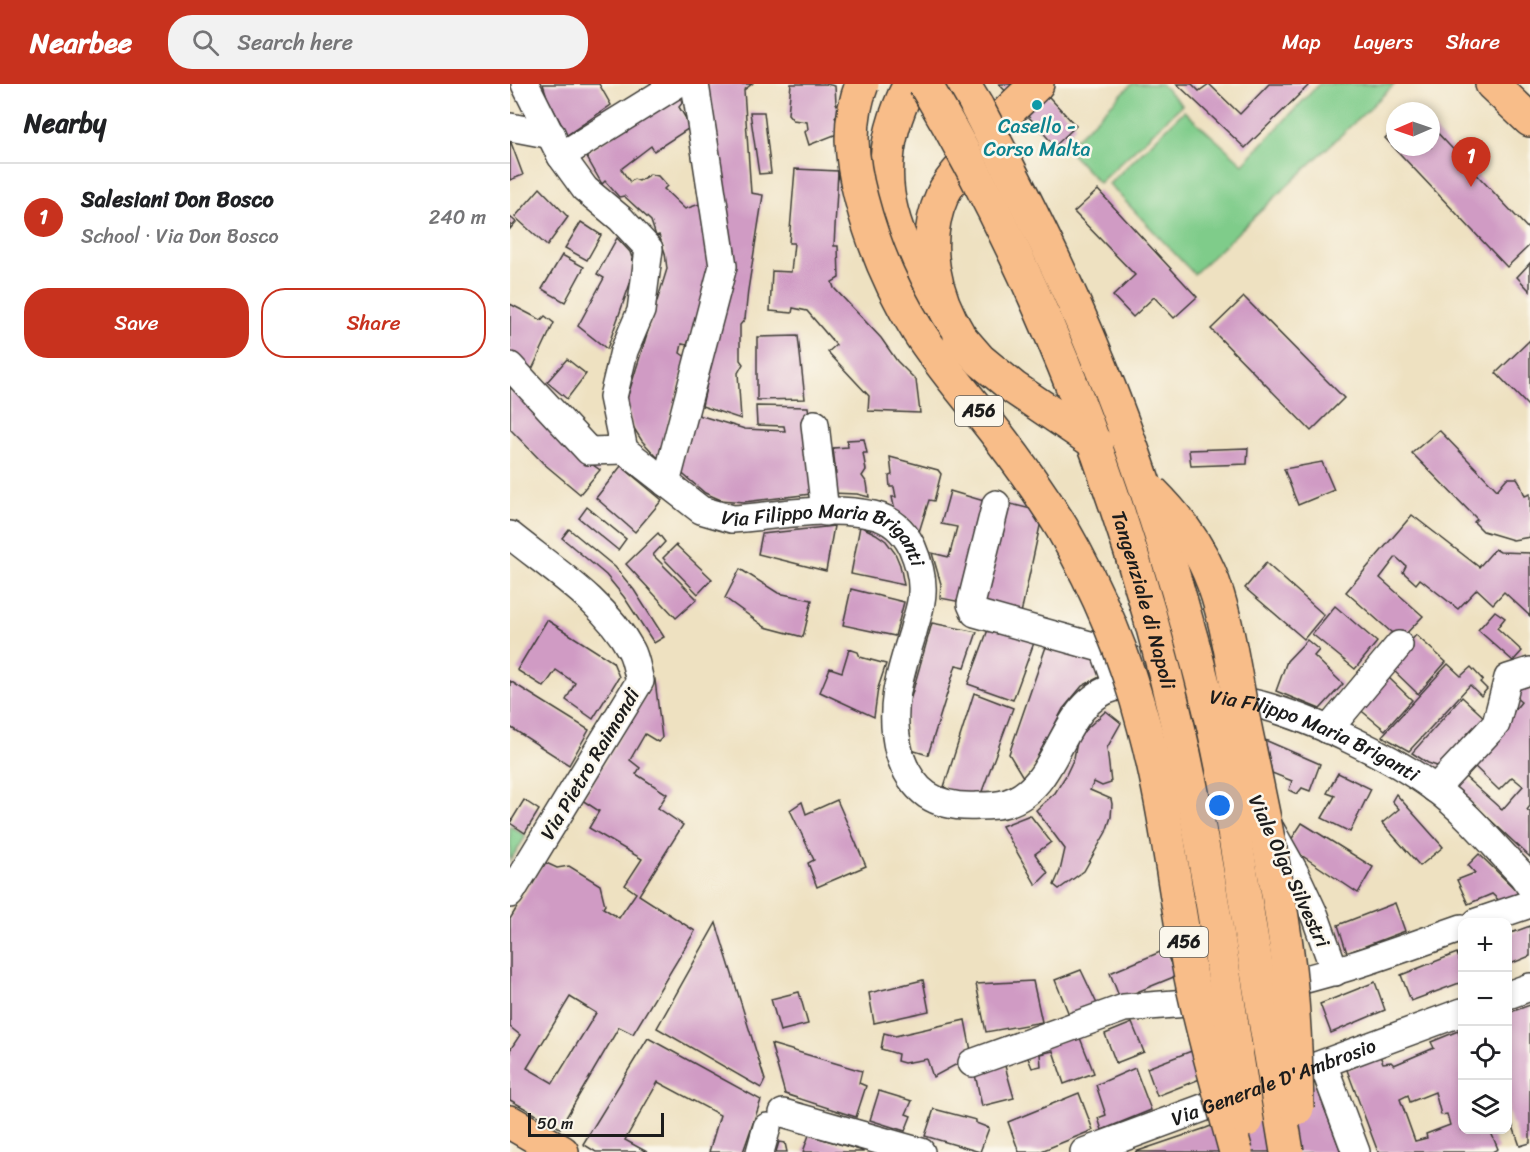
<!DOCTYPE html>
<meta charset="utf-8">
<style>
:root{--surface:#fff;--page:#f2f2f2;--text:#202124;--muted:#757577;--line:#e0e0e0;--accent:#c8321e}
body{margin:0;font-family:Sriracha,sans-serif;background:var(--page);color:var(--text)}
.controls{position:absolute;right:18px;bottom:18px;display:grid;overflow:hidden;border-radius:12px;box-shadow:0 3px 9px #0003}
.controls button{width:54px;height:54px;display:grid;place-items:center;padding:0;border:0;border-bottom:2px solid var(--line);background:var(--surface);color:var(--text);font:30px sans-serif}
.compass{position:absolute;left:876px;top:18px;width:54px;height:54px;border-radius:50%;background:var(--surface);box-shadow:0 3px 9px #0003;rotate:268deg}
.scale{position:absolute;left:18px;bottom:15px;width:136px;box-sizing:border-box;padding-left:6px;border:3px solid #1c1c1c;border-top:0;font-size:16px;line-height:21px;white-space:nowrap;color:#1c1c1c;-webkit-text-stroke:4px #fbf7ec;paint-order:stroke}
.you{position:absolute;left:710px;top:722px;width:21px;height:21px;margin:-15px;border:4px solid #fff;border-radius:50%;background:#1a73e8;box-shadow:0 0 0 9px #1a73e833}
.badge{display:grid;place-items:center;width:39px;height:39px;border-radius:50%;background:var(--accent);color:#fff;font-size:20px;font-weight:700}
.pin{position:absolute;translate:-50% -50px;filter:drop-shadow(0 2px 3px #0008)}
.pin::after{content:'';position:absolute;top:32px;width:21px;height:18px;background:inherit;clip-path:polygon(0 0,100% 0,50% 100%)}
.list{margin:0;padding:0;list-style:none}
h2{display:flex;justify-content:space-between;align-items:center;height:78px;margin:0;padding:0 24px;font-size:26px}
h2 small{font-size:20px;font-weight:400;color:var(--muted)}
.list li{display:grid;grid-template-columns:39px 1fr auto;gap:18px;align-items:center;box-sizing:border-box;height:108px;padding:0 24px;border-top:2px solid var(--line)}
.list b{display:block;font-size:22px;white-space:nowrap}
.list p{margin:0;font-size:20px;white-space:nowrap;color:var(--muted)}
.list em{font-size:20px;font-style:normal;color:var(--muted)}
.actions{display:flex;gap:12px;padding:18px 24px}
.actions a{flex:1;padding:14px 0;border:2px solid var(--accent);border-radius:24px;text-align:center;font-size:21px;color:var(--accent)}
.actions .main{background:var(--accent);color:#fff}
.icon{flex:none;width:33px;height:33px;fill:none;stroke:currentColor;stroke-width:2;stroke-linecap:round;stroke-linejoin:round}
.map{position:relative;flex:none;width:1020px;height:1068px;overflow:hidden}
header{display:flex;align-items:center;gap:36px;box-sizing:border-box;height:84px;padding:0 30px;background:var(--accent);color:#fff}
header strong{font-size:28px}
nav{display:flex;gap:33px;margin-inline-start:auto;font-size:21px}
.search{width:420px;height:54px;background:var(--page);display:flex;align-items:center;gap:15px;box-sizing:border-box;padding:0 21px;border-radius:24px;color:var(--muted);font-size:22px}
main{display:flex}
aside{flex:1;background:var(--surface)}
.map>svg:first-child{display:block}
.green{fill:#7fcc8a;stroke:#4e7453;stroke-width:1.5}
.building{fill:#d09bc4;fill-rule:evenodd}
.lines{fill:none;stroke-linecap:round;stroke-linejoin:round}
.minor-casing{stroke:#3c3a35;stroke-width:30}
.major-casing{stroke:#3c3a35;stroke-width:36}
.highway-casing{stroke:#3c3a35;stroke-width:36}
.minor{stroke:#fff;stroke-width:27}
.major{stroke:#f8bd89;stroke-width:33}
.highway{stroke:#f8bd89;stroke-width:33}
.highway-bridge-casing{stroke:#3c3a35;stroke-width:36;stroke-linecap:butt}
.highway-bridge{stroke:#f8bd89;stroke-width:33}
.culture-dot{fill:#0f9aa8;stroke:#fbf7ec;stroke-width:2}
.labels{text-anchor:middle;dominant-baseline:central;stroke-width:5;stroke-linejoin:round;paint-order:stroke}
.shield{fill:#fbf7ec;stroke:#5f5e5a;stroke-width:1.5}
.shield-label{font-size:18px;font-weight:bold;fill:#1c1c1c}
.culture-label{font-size:20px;fill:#0d838f;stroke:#fbf7ec}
.street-label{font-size:20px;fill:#1c1c1c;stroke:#fbf7ec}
</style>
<header>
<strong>Nearbee</strong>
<div class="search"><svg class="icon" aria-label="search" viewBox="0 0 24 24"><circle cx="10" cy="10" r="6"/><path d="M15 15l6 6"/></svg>Search here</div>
<nav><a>Map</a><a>Layers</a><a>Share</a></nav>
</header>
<main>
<aside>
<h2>Nearby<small></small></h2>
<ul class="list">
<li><span class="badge">1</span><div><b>Salesiani Don Bosco</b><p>School · Via Don Bosco</p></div><em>240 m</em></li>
</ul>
<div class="actions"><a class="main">Save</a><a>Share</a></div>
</aside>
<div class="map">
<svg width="1020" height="1068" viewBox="0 0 1020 1068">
<rect width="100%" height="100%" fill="#fbf7ec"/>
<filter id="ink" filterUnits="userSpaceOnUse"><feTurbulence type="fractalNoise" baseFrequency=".0167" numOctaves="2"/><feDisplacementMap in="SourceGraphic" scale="12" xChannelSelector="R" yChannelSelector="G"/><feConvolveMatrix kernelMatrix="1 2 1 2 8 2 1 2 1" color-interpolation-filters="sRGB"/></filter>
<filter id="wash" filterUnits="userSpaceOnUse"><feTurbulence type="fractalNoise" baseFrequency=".008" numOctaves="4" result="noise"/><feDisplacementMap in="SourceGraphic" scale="24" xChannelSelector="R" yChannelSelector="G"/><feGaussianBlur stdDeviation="1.35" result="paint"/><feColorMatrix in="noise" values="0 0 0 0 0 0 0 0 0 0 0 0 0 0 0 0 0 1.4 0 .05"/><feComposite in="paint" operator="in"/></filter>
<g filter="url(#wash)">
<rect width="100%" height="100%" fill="#eee1c1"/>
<g class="green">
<polygon points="622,0 651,0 672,21 589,99 556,64"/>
<polygon points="809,0 885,0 684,190 599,100 674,27 733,80"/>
<polygon points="0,742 16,752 0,777"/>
</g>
<g id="blocks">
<g class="building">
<polygon points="33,0 89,0 101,21 57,51 37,13"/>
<polygon points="197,0 242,0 234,6 241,109 253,111 238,206 235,235 230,241 230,276 233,280 228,289 231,335 192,322 209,244"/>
<polygon points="281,0 316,0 325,2 326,19 330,27 325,33 328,41 327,50 299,61 295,48 298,45 297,38 283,36 278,30"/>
<polygon points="489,0 527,0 566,42 545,62"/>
<polygon points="667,0 682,0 689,7 699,0 730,30 759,0 800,0 735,64"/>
<polygon points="165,9 173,18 169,23 181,43 144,67 141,62 111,85 120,98 124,95 129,97 140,90 148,92 157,102 154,105 175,125 196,118 204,185 197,188 198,193 196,208 177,261 172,260 170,269 177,274 148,374 132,357 122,341 116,318 157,185 155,169 149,151 146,152 141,137 114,112 109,113 95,97 92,100 75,70"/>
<polygon points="240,28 254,28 261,89 249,90"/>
<polygon points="921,42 1020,147 1020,161 997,183 875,54 885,44 885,63 921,63"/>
<polygon points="0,56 13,91 0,96"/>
<polygon points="285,85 328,87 324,162 328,162 329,194 322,198 324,204 371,254 387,277 406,296 410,329 358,327 359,312 318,268 326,261 297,227 283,224 282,229 260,227 262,187 281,188 284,159 279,159"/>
<polygon points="30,104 58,133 37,162 5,133"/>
<polygon points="588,106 687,213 664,234 644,213 623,233 603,212 625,191 564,128"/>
<polygon points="0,133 6,138 0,145"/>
<polygon points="71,138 91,151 77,176 55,164"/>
<polygon points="107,154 120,168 124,180 123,191 97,265 68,242 94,194 87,190"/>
<polygon points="52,171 74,183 55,218 32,205"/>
<polygon points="1020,179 1020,207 1007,193"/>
<polygon points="734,213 834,314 801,347 701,245"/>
<polygon points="0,220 31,236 35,232 44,239 17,296 0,270"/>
<polygon points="288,252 295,315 247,316 247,253"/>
<polygon points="1020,256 1020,324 986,289"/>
<polygon points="57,275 76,290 57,315 37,298"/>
<polygon points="0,291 63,367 90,386 70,410 33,379 0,345"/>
<polygon points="246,322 298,323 309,409 234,418 211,416 195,409 168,386 185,330 235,345 275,347 274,342 247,341"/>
<polygon points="929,346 987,406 997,394 1007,394 1009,397 1015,412 1020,410 1020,453 1003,456 973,447 964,438 967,435 902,369"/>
<polygon points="354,355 357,369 353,369 356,386 352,392 357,399 359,413 347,410 321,409 318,391 326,390 323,364 338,363 337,356"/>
<polygon points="738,364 737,380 681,382 679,366"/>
<polygon points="380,373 428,386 431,390 424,417 419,416 409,448 399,437 385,427 382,413 386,413 384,403 380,403 379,392 382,391"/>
<polygon points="812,378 824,406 788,421 774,385"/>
<polygon points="111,382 152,416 125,448 86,414"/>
<polygon points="440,407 474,417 451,518 430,514 431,500 422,469 439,473 447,443 431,440"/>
<polygon points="497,419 533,428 510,534 472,522"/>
<polygon points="77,423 116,455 108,466 69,434"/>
<polygon points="902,431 969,483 985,465 990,468 1020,469 1020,532 994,508 983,520 967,505 948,525 910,495 906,500 893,488 896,482 886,473 870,494 913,532 890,556 836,508"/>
<polygon points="324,442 316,487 248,470 252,450"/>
<polygon points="350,442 366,450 376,457 385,469 390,481 394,501 341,490"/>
<polygon points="59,445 105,483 124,506 154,553 144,559 114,513 96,491 52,454"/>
<polygon points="148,449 155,458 143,471 187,515 166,534 116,480"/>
<polygon points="166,461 202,495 188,510 153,474"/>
<polygon points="756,479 814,531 794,555 735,504"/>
<polygon points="230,485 268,509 302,516 293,553 255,543 215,514"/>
<polygon points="341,505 394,518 385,552 333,541"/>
<polygon points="825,522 867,558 845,585 802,550"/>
<polygon points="985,527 995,534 987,544 1012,567 1003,577 968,546"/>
<polygon points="37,536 103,578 109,593 83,635 56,616 65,599 46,586 34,603 7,586"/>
<polygon points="422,539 467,548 455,583 446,581 418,671 401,666 396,631"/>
<polygon points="479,543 525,556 503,616 458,600"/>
<polygon points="906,551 936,578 908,610 879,582"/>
<polygon points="539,554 593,570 599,588 572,602 553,625 522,683 513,693 499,670"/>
<polygon points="797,556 809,566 804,572 833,600 810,625 766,607 777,577"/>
<polygon points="339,565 348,568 350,573 376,580 368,604 364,633 310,608 320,584 332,588"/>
<polygon points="938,580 951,592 961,583 973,596 970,598 977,605 971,612 960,601 899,667 872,652"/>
<polygon points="878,593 902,616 875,646 848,624"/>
<polygon points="1011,594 1020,602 1020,722 1017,726 1020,728 1020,773 943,701 953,691 992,726 1013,702 1002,693 989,706 962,680 1011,618 999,608"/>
<path d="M145,596L152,654L148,658L135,650L120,676L130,684L126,690L157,710L148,724L173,741L129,811L185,847L123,950L109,943L50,1044L0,1016V966L10,951L0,943V835L34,778L47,784L59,782L90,801L95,821L93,824L109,834L126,809L115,801L132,775L79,744L89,727L72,716ZM60,913L86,929L43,999L17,984Z"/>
<polygon points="0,597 79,646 59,681 0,643"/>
<polygon points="464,609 503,624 471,710 448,711 434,703"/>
<polygon points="952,613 977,636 933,684 918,679 902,669"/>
<polygon points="596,627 611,639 597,664 601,699 592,702 584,698 580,706 601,715 602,720 601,733 596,748 574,787 549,805 544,801 550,787 555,765 526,726 545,709 555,693 564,674 567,658 574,647"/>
<polygon points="755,656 810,680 800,707 792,704 787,710 779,706 782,697 762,689"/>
<polygon points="828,689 861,705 840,748 812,734 825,712 817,709"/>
<polygon points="886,710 933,763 910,782 872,739 889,725 882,717"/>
<polygon points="14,716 29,726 15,749 0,739"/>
<polygon points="327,716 356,782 307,803 298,779 304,776 280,726 292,718 296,730"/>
<polygon points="520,731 541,758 525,770 538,789 526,801 492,742"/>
<polygon points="792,739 863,783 848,809 791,771 787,772 779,759"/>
<polygon points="969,770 1015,815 996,823 982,810 958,820 947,796 965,789 958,781"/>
<polygon points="885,819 895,847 837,869 828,841"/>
<polygon points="206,839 255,996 251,1004 147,944"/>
<polygon points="1020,842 1020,872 998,881 998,850"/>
<polygon points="655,866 666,892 610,915 600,889"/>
<polygon points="947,869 952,885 952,898 901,917 891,891"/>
<polygon points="571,886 588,922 560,933 545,896"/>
<polygon points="413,896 419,927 364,939 359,909"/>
<polygon points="523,897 532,938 476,948 466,900"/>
<polygon points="865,898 875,926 821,949 810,920"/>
<polygon points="289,908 298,940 270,947 261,915"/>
<polygon points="1020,921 1020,1059 1010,1062 998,1028 998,929"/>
<polygon points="455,936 462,972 423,993 417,975 394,979 387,977 388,970 371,965 374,949 385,952"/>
<polygon points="622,939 634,968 606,979 595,950"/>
<path d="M948,947L952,959V1046H980L988,1065L982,1068H868L837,986L870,972L873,979L881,978L884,981L924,964L921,958ZM925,1008L931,1031L937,1030L940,1041L916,1050L917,1054L905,1057L890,1015L898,1011L900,1018Z"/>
<polygon points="568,949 584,989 554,1000 543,967 530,970 531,982 522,984 518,974 497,980"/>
<polygon points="138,954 251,1016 233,1068 199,1068 210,1031 148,998 115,1056 137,1068 86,1068 73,1060"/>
<polygon points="261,960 352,987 349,999 356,1002 346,1033 275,1010"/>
<polygon points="692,963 700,991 647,1012 637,984"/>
<polygon points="491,979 495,982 504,1014 472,1022 464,986"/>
<polygon points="625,984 641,1026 592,1046 588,1034 596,1031 586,1001"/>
<polygon points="805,999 831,1068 625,1068 696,1044"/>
<polygon points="369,1007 402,1017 396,1030 401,1032 395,1047 360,1036"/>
<polygon points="569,1009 583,1046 529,1068 509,1068 498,1038"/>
<polygon points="424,1025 466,1036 466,1039 479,1044 470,1068 415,1052"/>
<polygon points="299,1051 353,1067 353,1068 293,1068"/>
<polygon points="269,1058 275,1059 277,1068 266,1068"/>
</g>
</g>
</g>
<g filter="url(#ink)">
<use href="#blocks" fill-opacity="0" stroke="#3c3a35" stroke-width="1.5"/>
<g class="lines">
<defs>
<g id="minor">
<path id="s1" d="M15,0L51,72L75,105L111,135L139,165L131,227L114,267L103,313L114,366L191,426L222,435C266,432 319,421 363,431C381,435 394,447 402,463C408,477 413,492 412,508C412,522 406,535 403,548C390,590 378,624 389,668C394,685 403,701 417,711C432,721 450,723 468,722C477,722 488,722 497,719C552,702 548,618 606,603C624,598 656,606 675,609C701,612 726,615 751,621C803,635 881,672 924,704C957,728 984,762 1012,791L1020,802"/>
<polyline points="0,43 42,51"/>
<polyline points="51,72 167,0"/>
<polyline points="0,282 79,367 114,366"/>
<polyline points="305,340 315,428"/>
<polyline points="156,399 213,182 185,0"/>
<polyline points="486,420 461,520 465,529 594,565 605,595"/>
<path d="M0,451C42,485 95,518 121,566C126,575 127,587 130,597L0,810"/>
<polyline points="818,646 889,561"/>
<polyline points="925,705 986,640 998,594 1020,587"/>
<polyline points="761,746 784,787 805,832 825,888"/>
<polyline points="967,838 1020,820"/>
<path d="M761,903C827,890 889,866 952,844"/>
<polyline points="998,911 1020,903"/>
<polyline points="462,979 614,924 677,919 705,913"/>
<polyline points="813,980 846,1068"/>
<polyline points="273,1029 411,1068"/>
<polyline points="250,1068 257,1043"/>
<path id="s2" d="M574,1068L952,928"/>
</g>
<g id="major">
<polyline points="982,0 1020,36"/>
<polyline points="0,1038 52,1068"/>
</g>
<g id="highway">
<path d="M400,0C359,80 375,140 421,213"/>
<polyline points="453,0 467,23"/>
<path d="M450,253C424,211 411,159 432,112C437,101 445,91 453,82C466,64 481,45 497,29C506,19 517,10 527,0"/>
</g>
</defs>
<use href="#minor" class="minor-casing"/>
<use href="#major" class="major-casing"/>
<use href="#highway" class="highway-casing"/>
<use href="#minor" class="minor"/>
<use href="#major" class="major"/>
<use href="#highway" class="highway"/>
<defs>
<g id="highway-bridge">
<path d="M352,0C337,38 341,76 351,114C363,160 383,207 408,247C428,278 452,306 475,335C503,370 529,406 552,444C588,506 616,573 634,642C656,722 664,806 680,888C692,949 710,1008 726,1068"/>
<path id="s3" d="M415,0C532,198 618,422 669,647C698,775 716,907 737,1036"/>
<path d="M467,23C496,79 525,134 551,191C613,324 659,464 695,607C715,685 727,765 740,845C752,919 765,994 777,1068"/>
<polyline points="450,253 470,276 504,304 587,360"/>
<path d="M642,408C666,432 686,457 699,488C717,529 724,589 733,634C750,716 769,800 779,884C784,930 786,977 787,1024"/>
</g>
</defs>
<use href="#highway-bridge" class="highway-bridge-casing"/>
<use href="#highway-bridge" class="highway-bridge"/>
</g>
</g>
<circle class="culture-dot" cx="527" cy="21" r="6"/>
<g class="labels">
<g class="shield">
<rect x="445" y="312" width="48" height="30" rx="4.5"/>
<rect x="650" y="843" width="48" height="30" rx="4.5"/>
</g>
<g class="shield-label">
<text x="469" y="327">A56</text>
<text x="674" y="858">A56</text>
</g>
<g class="culture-label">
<text x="527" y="42">Casello -<tspan x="527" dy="23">Corso Malta</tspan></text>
</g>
<g class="street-label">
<text stroke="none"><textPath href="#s1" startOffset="648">Via Filippo Maria Briganti</textPath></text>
<text stroke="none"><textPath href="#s3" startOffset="562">Tangenziale di Napoli</textPath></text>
<text stroke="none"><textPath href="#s1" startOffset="1456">Via Filippo Maria Briganti</textPath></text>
<text transform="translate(80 680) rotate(-59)">Via Pietro Raimondi</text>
<text transform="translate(779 787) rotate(65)">Viale Olga Silvestri</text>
<text stroke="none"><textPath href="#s2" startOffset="202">Via Generale D'Ambrosio</textPath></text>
</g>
</g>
</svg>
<div class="controls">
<button>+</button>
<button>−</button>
<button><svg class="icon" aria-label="locate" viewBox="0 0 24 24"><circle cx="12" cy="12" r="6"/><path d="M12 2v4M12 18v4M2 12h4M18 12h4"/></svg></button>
<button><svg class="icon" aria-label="layers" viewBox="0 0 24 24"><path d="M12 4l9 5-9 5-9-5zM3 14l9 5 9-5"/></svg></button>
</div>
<svg class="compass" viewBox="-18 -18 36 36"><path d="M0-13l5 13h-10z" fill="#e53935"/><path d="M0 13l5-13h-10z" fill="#757577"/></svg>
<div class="scale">50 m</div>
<div class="you"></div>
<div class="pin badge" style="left:961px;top:103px">1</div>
</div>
</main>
